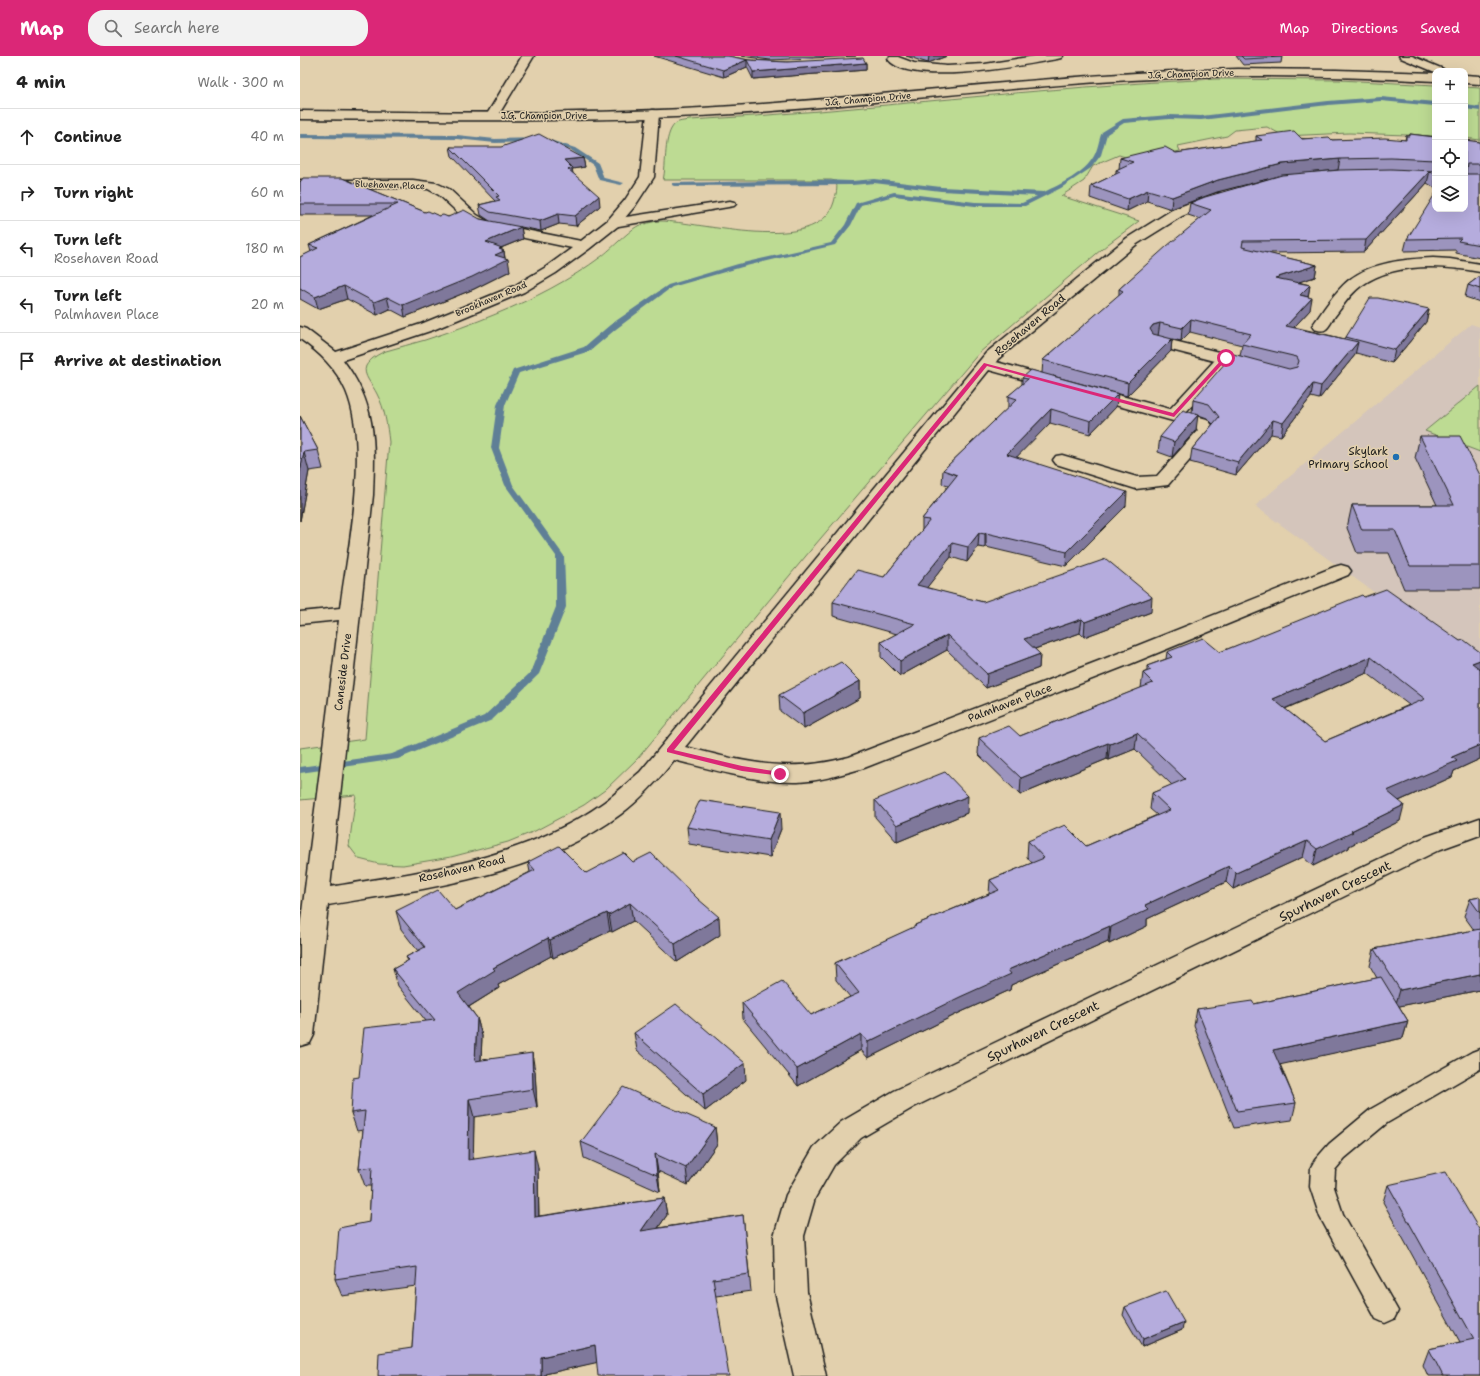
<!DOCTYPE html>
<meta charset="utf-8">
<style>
:root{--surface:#fff;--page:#f2f2f2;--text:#222;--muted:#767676;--line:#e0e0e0;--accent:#db2777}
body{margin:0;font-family:"Shantell Sans",sans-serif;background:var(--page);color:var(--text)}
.controls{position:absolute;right:12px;top:12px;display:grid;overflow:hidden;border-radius:8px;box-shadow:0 4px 16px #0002}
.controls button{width:36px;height:36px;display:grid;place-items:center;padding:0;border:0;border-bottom:1px solid var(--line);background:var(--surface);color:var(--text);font:20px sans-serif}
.stop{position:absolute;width:12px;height:12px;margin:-9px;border:3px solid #db2777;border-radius:50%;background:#fff}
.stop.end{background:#db2777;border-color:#fff;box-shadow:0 1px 4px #0008}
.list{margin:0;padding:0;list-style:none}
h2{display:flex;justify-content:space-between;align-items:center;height:52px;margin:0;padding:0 16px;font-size:17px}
h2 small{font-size:13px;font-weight:400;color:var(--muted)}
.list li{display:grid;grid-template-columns:26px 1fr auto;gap:12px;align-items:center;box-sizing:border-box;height:56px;padding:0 16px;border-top:1px solid var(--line)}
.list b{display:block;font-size:15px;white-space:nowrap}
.list p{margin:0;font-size:13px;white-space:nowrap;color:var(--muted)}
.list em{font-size:13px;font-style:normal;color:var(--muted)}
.icon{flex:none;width:22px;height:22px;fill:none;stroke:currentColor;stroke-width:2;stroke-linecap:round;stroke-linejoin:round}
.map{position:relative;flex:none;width:1180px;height:1320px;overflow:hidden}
header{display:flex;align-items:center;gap:24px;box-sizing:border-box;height:56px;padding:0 20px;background:var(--accent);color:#fff}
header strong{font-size:19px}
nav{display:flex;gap:22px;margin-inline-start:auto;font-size:14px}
.search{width:280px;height:36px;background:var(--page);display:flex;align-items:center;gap:10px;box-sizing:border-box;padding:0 14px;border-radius:16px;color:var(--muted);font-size:15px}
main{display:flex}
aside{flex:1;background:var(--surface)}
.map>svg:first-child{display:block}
.built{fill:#d4c5bb}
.green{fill:#bddb93;stroke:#6c7c58}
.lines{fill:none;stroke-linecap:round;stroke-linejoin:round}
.stream{fill:#5e7f96;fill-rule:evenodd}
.lane-casing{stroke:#1c1c1c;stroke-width:3}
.street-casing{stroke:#1c1c1c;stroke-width:3}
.secondary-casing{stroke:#1c1c1c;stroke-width:3}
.lane{fill:#e2d0ad;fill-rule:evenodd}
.street{fill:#e2d0ad;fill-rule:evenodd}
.secondary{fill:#e2d0ad;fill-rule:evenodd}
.wall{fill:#9c94be;stroke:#1c1c1c;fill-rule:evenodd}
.shaded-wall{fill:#7f789b;stroke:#1c1c1c}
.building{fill:#b5acdd;stroke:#1c1c1c;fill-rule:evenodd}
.route{fill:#db2777}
.poi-dot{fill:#1f6fb2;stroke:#e2d0ad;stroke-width:1.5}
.labels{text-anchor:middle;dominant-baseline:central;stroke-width:3;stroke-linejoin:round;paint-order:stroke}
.far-street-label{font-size:9px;fill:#1c1c1c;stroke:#e2d0ad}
.street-label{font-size:11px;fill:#1c1c1c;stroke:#e2d0ad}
.poi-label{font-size:11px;fill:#1c1c1c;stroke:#e2d0ad;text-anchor:end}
.near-street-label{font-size:13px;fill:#1c1c1c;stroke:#e2d0ad}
</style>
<header>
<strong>Map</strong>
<div class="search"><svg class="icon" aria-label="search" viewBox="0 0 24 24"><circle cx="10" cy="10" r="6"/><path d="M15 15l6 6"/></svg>Search here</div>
<nav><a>Map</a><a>Directions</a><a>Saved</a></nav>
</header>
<main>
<aside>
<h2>4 min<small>Walk · 300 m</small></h2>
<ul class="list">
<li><svg class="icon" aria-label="ahead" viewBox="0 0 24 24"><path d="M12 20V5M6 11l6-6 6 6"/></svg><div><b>Continue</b></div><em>40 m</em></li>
<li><svg class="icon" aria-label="right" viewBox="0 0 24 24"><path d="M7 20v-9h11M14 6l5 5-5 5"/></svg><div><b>Turn right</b></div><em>60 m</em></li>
<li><svg class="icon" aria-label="left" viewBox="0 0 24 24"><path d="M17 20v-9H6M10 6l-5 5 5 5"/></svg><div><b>Turn left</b><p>Rosehaven Road</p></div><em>180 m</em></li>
<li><svg class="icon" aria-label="left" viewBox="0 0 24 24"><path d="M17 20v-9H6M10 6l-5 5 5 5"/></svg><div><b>Turn left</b><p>Palmhaven Place</p></div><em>20 m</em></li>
<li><svg class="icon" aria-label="arrive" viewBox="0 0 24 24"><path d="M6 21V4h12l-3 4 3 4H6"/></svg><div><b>Arrive at destination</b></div></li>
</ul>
</aside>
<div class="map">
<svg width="1180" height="1320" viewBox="0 0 1180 1320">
<rect width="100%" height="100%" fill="#e2d0ad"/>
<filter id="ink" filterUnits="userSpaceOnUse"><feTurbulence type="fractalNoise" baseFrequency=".025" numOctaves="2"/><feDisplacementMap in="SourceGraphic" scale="8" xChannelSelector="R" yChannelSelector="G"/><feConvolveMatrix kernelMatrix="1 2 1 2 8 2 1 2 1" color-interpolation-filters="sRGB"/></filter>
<g filter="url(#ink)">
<polygon class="built" points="1171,268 1180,271 1180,610 1104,558 955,450"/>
<g class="green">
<path d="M916,23L1039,24L1135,29V80L1049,77L984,80L967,71L935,74L927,80L878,90L880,95L838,105L819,99L793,110L784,125L761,140L839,165L808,188L679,297L515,489L338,702L305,734L284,749L235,775L208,786L151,801L103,809L79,808L59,803L49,790L56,739L0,744V692L65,683L89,386C87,369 85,353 77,338C73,329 62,319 66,310C70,303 78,298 86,295C99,291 112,288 125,284C149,276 172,268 196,258C233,243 270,224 302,200C310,194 332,172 338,170C345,168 353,165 360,165C400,165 518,201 534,146C536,138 538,133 536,125L531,124H363C367,109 363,79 375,68C378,65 385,65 390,64C566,55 740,30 916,23Z"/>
<polygon points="1165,31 1180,32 1180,84 1165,82"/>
<polygon points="1180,330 1180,396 1125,375"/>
</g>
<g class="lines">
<g class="stream">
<path d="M1081,41L1135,46V50L1081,45L1028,49L901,64L869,63L824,67L807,78L801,99L791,112L761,132L725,150H675L594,140L561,149L551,169L535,189L442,211L372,231L316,273L290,295L219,317L205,349L199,392L213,429L264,500L266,551L239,618L192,664L98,703L0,717V711L92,698L184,660L230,617L256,551V500L205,429L191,392L197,349L213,314L284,291L310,269L368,229L438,208L531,187L545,169L556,147L594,136L675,146L722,147L737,140L641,135L574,127L552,129L374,130L372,129V127L520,124L552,125L574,123L641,131L744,136C761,128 785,117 794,100C798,93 799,83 802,76L823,63L869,59L901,60L1028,45Z"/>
<polygon points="1165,49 1180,51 1180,55 1165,53"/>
<polygon points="0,78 157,79 195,83 244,82 275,92 298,107 304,122 324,127 321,129 299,124 293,109 271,94 244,86 195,87 157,83 0,82"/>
</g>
<defs>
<g id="lane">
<polygon points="1099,0 1112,0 1143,13 1145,15 1135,15 1135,16 1101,2"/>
<polygon points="430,145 434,146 436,148 434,150 313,171 309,169 307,167 309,165 313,163"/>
<polygon points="1180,993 1180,1013 1087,1067 1045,1102 1035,1114 1034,1131 1043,1158 1098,1255 1094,1263 1085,1267 1076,1263 1020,1161 1010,1131 1011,1111 1015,1104 1029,1088 1071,1053 1172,996"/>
</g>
<g id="street">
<polygon points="222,0 234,0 196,63 188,63 186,60"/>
<path d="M735,0H763L761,2L757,3C725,9 609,32 588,3L590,1H598L614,7L647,10L685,8Z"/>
<path d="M353,54L357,55L359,58L354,121L335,150L318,170L289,193L256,217L224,236L133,274L43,304C77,349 75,386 73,439L30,831C124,815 223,804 303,747C316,738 328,726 340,716L686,297L827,182L872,154L912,138L917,137L922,138L924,141L922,144L882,160L837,188L698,303L696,306L760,323L762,327L760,331L754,332L689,314L385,691C446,706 486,718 549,701L814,599L1034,511L1041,509L1048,511L1051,515L1048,519L828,609L564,712C542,718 521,725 498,726C456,727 415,714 374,704C358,724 342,742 321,758C238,820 127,832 28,849L14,979L10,987L0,990V872L39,564L0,568V556L40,552C48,492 70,391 46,335C36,312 20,297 0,283V271L6,273L36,296L121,268L214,230L246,211L272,192L182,173L167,165L139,139L128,133L107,132H0V124H113L136,127L149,133L177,159L191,167L281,185L308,164L325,144L340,121L347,58L349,55Z"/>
<path d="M1133,202L1150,203L1180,208V216C1142,209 1094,206 1061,230C1050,238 1043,250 1035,260C1032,264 1030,270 1026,273C1023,276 1018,274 1014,273L1012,270C1023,255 1034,236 1049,224C1072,206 1105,203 1133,202Z"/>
<polygon points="858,281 963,307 965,311 963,315 957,316 929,309 885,357 907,363 916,374 868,429 836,433 756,408 753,404 756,400 762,399 837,421 857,420 898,374 895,371 782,340 780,336 782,332 788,331 870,353 914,305 852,289 850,286 852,283"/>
<polygon points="1180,762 1180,779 1141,793 614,1051 561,1082 534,1109 515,1142 504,1180 507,1236 526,1320 494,1320 475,1236 474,1180 486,1139 514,1091 541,1066 594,1035 1125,781"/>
</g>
<g id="secondary">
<path d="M938,13L1036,14L1135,17V25C1048,21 960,18 872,22C726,28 580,48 434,58C290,67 145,64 0,63V55C145,56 290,60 434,50C602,39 769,16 938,13Z"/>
<polygon points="1165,19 1180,20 1180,28 1165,27"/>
</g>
</defs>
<use href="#lane" class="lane-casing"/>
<use href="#street" class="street-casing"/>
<use href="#secondary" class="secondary-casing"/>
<use href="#lane" class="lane"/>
<use href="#street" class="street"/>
<use href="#secondary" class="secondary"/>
</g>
<g class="wall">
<polygon points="354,0 428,0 449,4 487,6 566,7 566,14 453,23 447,11 424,21"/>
<polygon points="441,0 556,0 470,4"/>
<polygon points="606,0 647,0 628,7"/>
<polygon points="936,0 981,0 982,1 981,7 943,9"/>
<polygon points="1110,78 1135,81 1135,132 1127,127 1064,196 966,197 1017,209 1015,221 998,226 1010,229 1008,241 1010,254 994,271 1045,283 1046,281 1129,253 1126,266 1092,307 1056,297 1055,299 1019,343 1011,341 981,380 971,378 936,419 890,406 892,393 913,368 907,362 896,358 896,374 872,401 858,396 860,381 892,357 893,344 940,300 942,289 890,276 881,285 872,283 871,295 827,340 753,320 816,351 790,378 750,367 716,401 826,450 766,510 686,491 685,492 678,491 667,506 651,501 626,532 683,546 851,556 784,581 780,577 735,593 740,598 739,612 686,632 647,594 600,620 581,601 581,586 597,578 533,560 533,546 584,521 622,474 622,463 648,430 642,428 643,414 708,352 708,340 722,329 722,322 742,317 743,304 819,239 819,233 900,163 888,159 890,147 981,119 917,136 871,153 847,145 827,155 790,142 791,130 816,118 816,114 819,113 820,102 876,97 956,85 956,80 1032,84 1105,84 1106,80 1110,80"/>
<polygon points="1165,84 1180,86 1180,202 1156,197 1156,194 1104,195 1107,183 1135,153"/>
<polygon points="150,91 283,102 285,111 272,113 273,117 300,150 276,170 259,168 241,175 221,171 223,183 201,192 202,195 204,195 205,202 210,215 174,233 105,261 90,253 77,259 47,243 18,253 0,243 0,201 11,196 9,189 73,159 0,159 0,126 42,122 125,156 139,160 180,163 190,165 181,159 179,149 195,145 152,100"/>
<polygon points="1180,220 1180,246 1165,241 1168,229"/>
<polygon points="0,360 18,394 23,413 9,415 0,465"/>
<polygon points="1120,380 1180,419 1180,533 1104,533 1089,497 1057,497 1047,472 1052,449 1137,449 1115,402"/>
<path d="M1064,541L1160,585L1180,596V703L1154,715L1152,721L1099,745L1100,765L1049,790V792L1013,810L1003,801L933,833L926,826L847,863V870L809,888L808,886L711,929L710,934L659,957L568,1002L561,994L498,1030L443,963L442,947L511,959L550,941L536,924L535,907L615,871V869L689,838L690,824L732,807L727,801L728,785L786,790L857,759L850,753L852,737L872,729L835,693L808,704L807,703L720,739L678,698L679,682L720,680L841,632L843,617L847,615V610L866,603L867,596H920ZM1067,617L1109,649L1025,685L985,653Z"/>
<polygon points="560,625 560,642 504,673 480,655 479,639"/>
<polygon points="575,744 667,757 597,786 575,761"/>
<polygon points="387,771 481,773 470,801 389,788"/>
<polygon points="228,806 286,817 333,806 420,879 377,906 333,865 312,876 310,875 253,902 251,900 198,929 199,932 169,951 177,962 182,980 181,1005 235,1015 237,1051 174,1061 173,1103 238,1112 239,1160 364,1142 367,1159 358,1172 443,1159 451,1235 416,1240 297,1306 245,1318 245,1320 78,1320 112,1292 116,1230 42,1240 35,1223 69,1166 71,1130 65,1130 59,1113 63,1074 57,1075 51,1057 59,1021 126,965 98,930 93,913 108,905 106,901 118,895 101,873 96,855 155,854 230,816"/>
<polygon points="1180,841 1180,934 1099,950 1108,965 1103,982 980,1008 996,1047 992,1064 934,1072 894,970 897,953 954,948 1077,922 1070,910 1074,893 1174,874 1164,860 1170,843"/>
<polygon points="334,977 446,1024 405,1055 337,994"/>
<polygon points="415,1071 417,1088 388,1129 358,1115 360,1136 284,1102 281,1086"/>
<polygon points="1088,1129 1180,1175 1180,1320 1128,1320 1123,1309 1129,1293 1160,1286 1083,1146"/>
<polygon points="825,1251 882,1274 842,1291 823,1259"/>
</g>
<g class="shaded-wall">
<polygon points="629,0 647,0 628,7"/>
<polygon points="447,4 447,11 424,21 423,14"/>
<polygon points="566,7 566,14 453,23 453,16"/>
<polygon points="283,102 285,111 272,113 273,122 264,104"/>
<polygon points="1040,103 1038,114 980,120 917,136 871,153 872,141 918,124 982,108"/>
<polygon points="1130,115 1127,127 1064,196 1066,184"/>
<polygon points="848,134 847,145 827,155 828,143"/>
<polygon points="299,140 300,150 276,170 275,160"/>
<polygon points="258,158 259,168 241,175 240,165"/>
<polygon points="221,171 223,183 188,197 186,186"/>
<polygon points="202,192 202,196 204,195 205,204 208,203 210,215 174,233 105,261 103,249 195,199 199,193"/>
<polygon points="1017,209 1015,221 973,234 975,222"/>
<polygon points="1010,229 1008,241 1000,239"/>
<polygon points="44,230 47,243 18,253 15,241"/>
<polygon points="87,241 90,253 77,259 74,246"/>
<polygon points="1012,242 1010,254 984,282 986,270"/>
<polygon points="1129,253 1126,266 1092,307 1095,294"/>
<polygon points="891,263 890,276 881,285 882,272"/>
<polygon points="860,267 858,280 849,285 850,273 853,269"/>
<polygon points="872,283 871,295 827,340 828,327"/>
<polygon points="1058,286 1055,299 1019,343 1021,330"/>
<polygon points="1013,328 1011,341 981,380 983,367"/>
<polygon points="818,338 816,351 790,378 791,365"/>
<polygon points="751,353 750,367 706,412 707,398"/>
<polygon points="898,359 896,374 872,401 874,386"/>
<polygon points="973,364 971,378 936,419 938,406"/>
<polygon points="4,396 9,415 0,465 0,416"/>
<polygon points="827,436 826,450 766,510 767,496"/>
<polygon points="679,477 678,491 667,506 668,491"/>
<polygon points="686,477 686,491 685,492 685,478"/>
<polygon points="652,487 651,501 617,544 617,529"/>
<polygon points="852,541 851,556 784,581 785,566"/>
<polygon points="782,563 780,577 723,597 724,583"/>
<polygon points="647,579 647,594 600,620 600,605"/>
<polygon points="740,598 739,612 686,632 687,618"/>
<polygon points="1071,601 1067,617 970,659 973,643"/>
<polygon points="1180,604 1180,618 1172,607"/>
<polygon points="560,625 560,642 504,673 503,657"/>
<polygon points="837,677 835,693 808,704 810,688"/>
<polygon points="808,687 807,703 720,739 721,722"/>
<polygon points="1180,689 1180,703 1154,715 1152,721 1083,752 1087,735 1152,701"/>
<polygon points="668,740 667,757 597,786 597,769"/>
<polygon points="1104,749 1100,765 1049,790 1049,792 1013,810 1017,793 1051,775"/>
<polygon points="480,756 481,773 470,801 469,784"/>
<polygon points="1007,785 1003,801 933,833 936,817"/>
<polygon points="929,810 926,826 847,863 847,870 809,888 811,871 845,849"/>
<polygon points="330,847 333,865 312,876 309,859"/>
<polygon points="307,857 310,875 253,902 250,884"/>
<polygon points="419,861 420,879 377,906 375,888"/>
<polygon points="810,870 808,886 711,929 710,934 659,957 568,1002 568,986 708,914"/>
<polygon points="248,882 251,900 198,929 199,932 162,955 158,937 193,912"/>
<polygon points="1180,918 1180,934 1095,951 1100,934"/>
<polygon points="177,962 182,980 180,1023 175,1005"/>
<polygon points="1108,965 1103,982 970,1011 973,994"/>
<polygon points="561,978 561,994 498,1030 497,1013"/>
<polygon points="232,997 235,1015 237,1051 233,1033"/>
<polygon points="445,1007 446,1024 405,1055 403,1038"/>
<polygon points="169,1043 174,1061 173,1122 168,1104"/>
<polygon points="415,1071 417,1088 388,1129 386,1112"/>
<polygon points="234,1094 238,1112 239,1178 235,1161"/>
<polygon points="355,1098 358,1115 360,1136 357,1119"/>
<polygon points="364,1142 367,1159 344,1192 341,1175"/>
<polygon points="884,1266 882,1274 842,1291 843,1283"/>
<polygon points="295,1289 299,1306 245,1318 245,1320 241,1320 241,1301"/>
</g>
<g class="building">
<polygon points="376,0 428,0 449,4 487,6 563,2 566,7 453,16 447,4 423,14"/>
<polygon points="941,0 981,0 982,1 944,3"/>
<polygon points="994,75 1002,83 1029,81 1032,84 1085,82 1106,84 1106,80 1110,80 1110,78 1135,81 1135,104 1091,102 1040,103 982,108 918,124 872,141 848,134 828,143 791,130 820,116 816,114 833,106 820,102 865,91 876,97 962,84 956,80"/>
<polygon points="239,78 283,102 264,104 272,112 268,113 299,140 275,160 258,158 240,165 190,156 179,149 200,144 196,141 199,140 150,91 201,91"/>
<polygon points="1165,84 1180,86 1180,108 1167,108 1166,118 1180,118 1180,189 1158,185 1161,182 1107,183 1135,138 1135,153 1165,153"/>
<polygon points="1091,113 1135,115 1135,119 1130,115 1066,184 943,185 942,191 1017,209 975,222 1010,229 1000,239 1012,242 986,270 1058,286 1021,330 1013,328 983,367 973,364 938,406 892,393 919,361 909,348 893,344 933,298 989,313 997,311 999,305 997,301 942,288 951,278 891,263 882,272 860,267 853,269 850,273 853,278 872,283 828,327 743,304 823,235 819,233 867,190 911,154 890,147 905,141 982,119 1040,114"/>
<polygon points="3,122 42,122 125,156 128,155 139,160 143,159 148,161 164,154 180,163 221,171 186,186 202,192 199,193 204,195 195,199 208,203 172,221 103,249 87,241 74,246 44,230 15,241 0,232 0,201 18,192 9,189 98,148 0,148 0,126"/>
<polygon points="1180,220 1180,233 1168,229"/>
<polygon points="1070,242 1078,242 1129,253 1095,294 1046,281"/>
<polygon points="731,314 818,338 791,365 751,353 707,398 827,436 767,496 686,477 685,478 679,477 668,491 652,487 617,529 683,546 806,503 852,541 785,566 782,563 724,583 740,598 687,618 647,579 600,605 581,586 615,568 533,546 557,514 584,521 630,464 622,463 657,419 643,414 717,343 708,340 728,323 722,322"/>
<polygon points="883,354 898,359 874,386 860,381"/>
<polygon points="0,360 18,394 4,396 0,416"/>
<polygon points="1120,380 1160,380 1180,419 1180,510 1110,510 1095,474 1062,474 1052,449 1154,449"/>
<path d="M1086,533L1160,585L1164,584L1180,596V604L1172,607L1180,613V689L1152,701L1157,705L1087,735L1104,749L1051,775L1053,776L1017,793L1007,785L936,817L929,810L845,849L849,853L811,871L810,870L708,914L711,918L660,941L568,986L561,978L497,1013L442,947L482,925L511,959L559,937L535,907L616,870L615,869L699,834L690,824L744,802L728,785L765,769L786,790L870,754L852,737L885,723L837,677L810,688L808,687L721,722L679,682L709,670L720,680L853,627L843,617L851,614L847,610L872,601L867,596L903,582L920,596L1062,539L1064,541ZM1071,601L1125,643L1025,685L973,643Z"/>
<polygon points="541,606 560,625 503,657 479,639"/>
<polygon points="645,716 668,740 597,769 575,744"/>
<polygon points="400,744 480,756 469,784 387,771"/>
<polygon points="259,790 286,817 324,797 333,806 351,797 398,843 419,861 375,888 330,847 309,859 307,857 250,884 248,882 193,912 195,914 158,937 177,962 175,1005 232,997 233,1033 169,1043 168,1104 234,1094 235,1161 364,1142 341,1175 443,1159 449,1218 413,1223 429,1320 298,1320 295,1289 241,1301 241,1320 78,1320 79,1297 112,1292 117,1211 35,1223 39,1172 69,1166 72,1111 59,1113 65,1055 51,1057 53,1022 59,1021 64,972 135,964 93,913 109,904 106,901 125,891 96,855 138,834 155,854 235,814 228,806"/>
<polygon points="1180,841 1180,857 1170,843"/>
<polygon points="1180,873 1180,918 1100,934 1074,893"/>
<polygon points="1081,921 1108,965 973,994 996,1047 937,1055 897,953 952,945 954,948"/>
<polygon points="376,948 445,1007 403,1038 334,977"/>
<polygon points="323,1031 415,1071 386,1112 355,1098 357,1119 281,1086"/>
<polygon points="1145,1116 1180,1175 1180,1320 1143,1320 1129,1293 1174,1283 1088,1129"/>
<polygon points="866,1235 884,1266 843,1283 825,1251"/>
</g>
</g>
<polygon class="route" points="924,301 928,302 874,361 687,310 374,694 442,710 480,716 482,716 482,720 442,715 367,696 367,693 684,307 873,357"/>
<circle class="poi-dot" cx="1096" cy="401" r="4"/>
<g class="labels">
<g class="far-street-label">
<text transform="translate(891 18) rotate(-2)">J.G. Champion Drive</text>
<text transform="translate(568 43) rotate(-5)">J.G. Champion Drive</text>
<text x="244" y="60">J.G. Champion Drive</text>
<text transform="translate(90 129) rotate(2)">Bluehaven Place</text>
<text transform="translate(191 243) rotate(-23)">Brookhaven Road</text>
</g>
<g class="street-label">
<text transform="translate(730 269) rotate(-40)">Rosehaven Road</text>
<text transform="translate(43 616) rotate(-83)">Caneside Drive</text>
<text transform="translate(710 647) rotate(-21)">Palmhaven Place</text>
<text transform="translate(162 813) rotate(-13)">Rosehaven Road</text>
</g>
<g class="poi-label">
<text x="1088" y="395">Skylark<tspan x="1088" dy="13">Primary School</tspan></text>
</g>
<g class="near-street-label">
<text transform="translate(1035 835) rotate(-26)">Spurhaven Crescent</text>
<text transform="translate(743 975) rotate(-26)">Spurhaven Crescent</text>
</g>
</g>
</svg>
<div class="controls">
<button>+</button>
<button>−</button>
<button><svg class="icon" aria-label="locate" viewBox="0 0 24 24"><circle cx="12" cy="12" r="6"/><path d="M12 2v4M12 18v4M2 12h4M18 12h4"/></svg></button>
<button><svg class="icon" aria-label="layers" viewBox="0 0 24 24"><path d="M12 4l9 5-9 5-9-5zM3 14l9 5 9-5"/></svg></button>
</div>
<div class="stop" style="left:926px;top:302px"></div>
<div class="stop end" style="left:480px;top:718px"></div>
</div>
</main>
